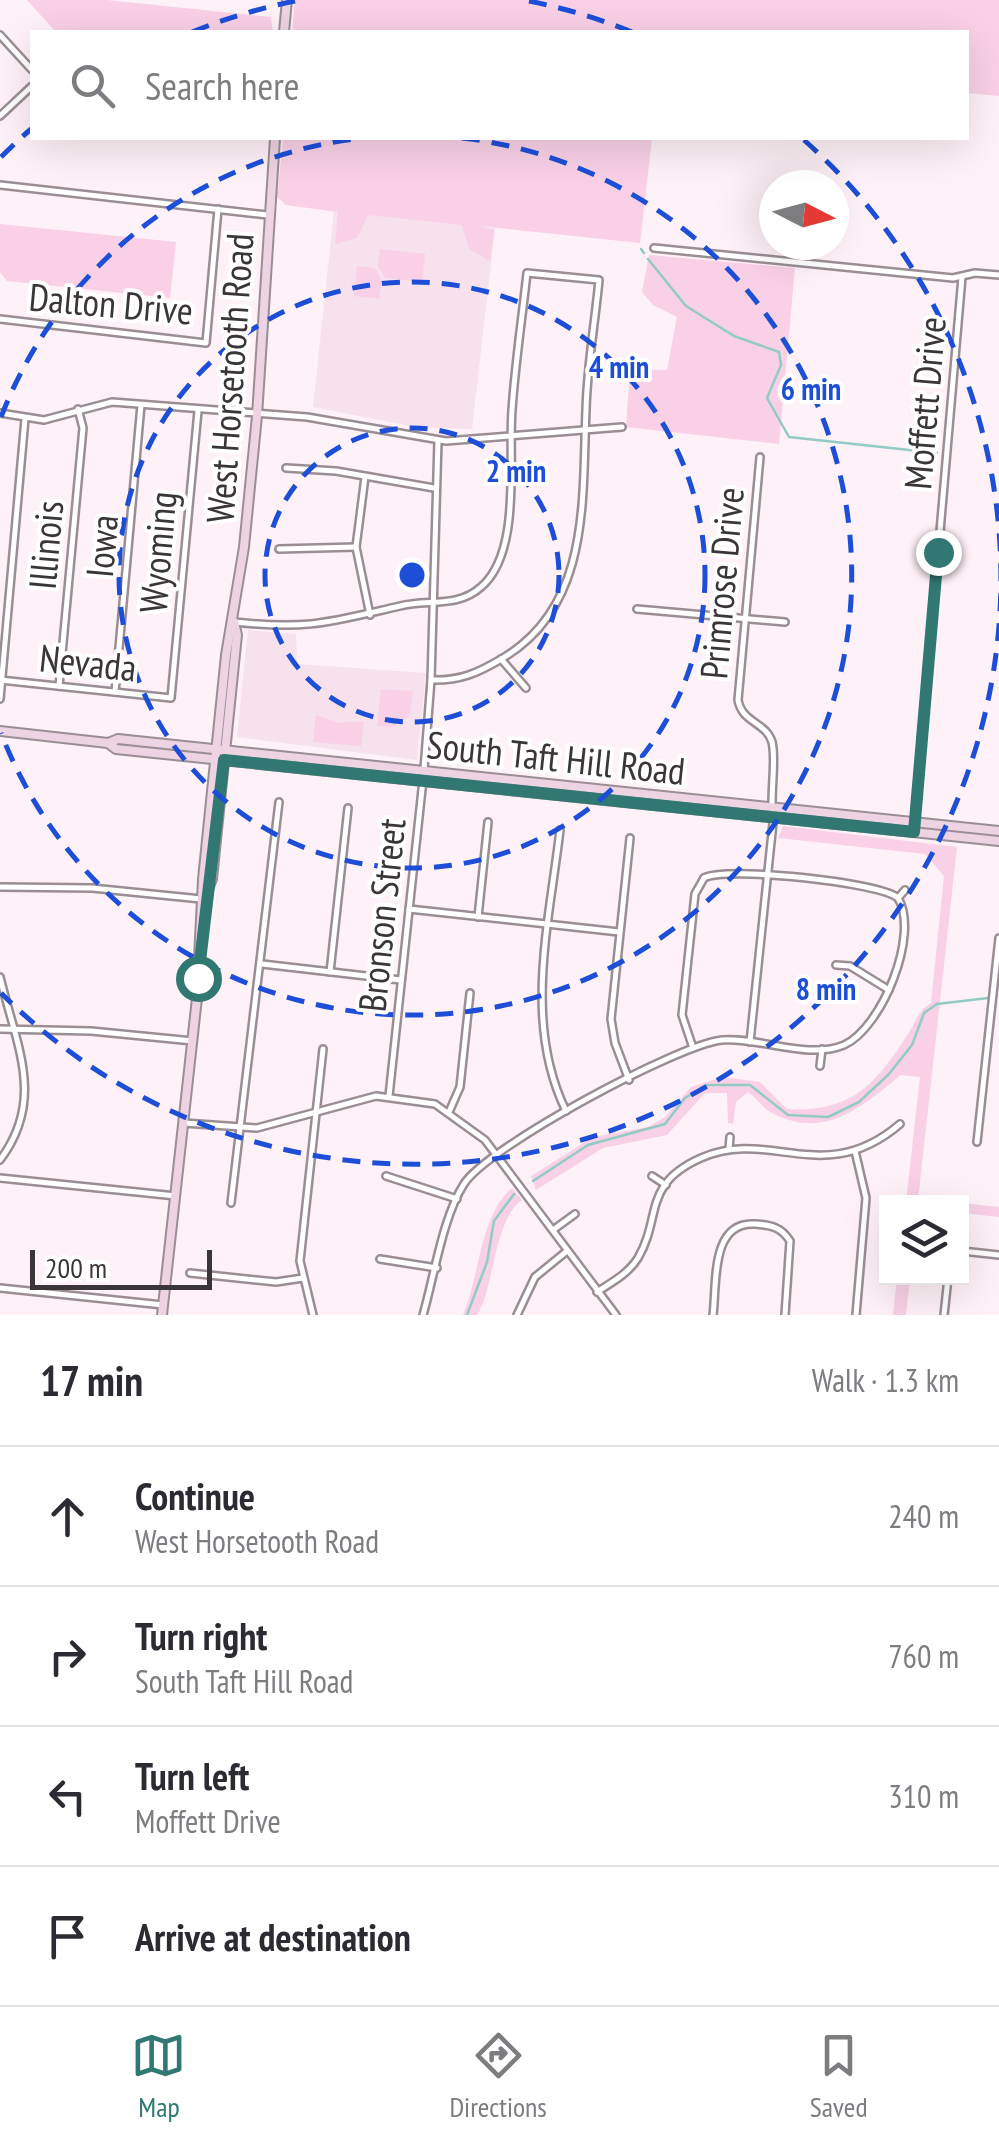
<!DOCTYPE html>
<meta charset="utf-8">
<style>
:root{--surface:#fff;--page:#f7f7f7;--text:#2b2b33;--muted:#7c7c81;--line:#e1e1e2;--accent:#307871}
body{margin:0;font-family:"PT Sans Narrow",sans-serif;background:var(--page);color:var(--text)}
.controls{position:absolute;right:30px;bottom:30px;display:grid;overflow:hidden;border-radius:0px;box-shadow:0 10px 40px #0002}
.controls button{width:90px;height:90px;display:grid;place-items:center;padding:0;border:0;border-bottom:2px solid var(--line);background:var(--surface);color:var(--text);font:50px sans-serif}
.compass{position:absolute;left:759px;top:170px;width:90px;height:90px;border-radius:50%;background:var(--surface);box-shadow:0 10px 40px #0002;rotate:96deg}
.scale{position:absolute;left:30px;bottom:25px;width:182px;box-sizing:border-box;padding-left:10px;border:5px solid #3a3538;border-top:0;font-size:28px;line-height:35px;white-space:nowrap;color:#3a3538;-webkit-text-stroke:8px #fff;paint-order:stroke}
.stop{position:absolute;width:30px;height:30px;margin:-22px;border:8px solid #307871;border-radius:50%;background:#fff}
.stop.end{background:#307871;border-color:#fff;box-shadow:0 2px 10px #0008}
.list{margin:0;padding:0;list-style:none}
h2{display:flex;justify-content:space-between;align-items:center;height:130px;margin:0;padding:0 40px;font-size:42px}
h2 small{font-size:32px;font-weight:400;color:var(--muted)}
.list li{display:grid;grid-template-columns:65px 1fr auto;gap:30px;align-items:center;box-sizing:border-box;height:140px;padding:0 40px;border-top:2px solid var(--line)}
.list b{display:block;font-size:38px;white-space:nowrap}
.list p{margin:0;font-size:32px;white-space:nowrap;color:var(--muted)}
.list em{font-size:32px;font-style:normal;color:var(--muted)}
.icon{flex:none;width:55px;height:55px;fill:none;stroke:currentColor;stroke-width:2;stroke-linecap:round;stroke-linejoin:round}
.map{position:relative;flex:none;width:999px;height:1315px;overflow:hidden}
.search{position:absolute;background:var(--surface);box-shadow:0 10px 40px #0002;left:30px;right:30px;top:30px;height:110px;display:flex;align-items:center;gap:25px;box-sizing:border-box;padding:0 35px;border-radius:0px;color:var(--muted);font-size:38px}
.sheet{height:690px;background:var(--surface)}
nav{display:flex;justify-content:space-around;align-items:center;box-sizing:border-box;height:140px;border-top:2px solid var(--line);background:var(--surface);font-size:28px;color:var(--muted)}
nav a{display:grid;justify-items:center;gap:5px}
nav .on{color:var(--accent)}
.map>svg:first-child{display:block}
.built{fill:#f6e1ec}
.green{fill:#f9d0e6}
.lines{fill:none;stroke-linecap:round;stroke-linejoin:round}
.stream{stroke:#91cbc4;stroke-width:2.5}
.street-casing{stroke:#9a8e94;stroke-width:10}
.secondary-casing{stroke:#9a8e94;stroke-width:12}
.street{stroke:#fff;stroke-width:5}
.secondary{stroke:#eed3e3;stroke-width:8}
.route{stroke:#307871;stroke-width:12}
.ring{fill:none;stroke:#1d4ed8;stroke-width:5;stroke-dasharray:18 12}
.labels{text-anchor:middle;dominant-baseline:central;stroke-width:8;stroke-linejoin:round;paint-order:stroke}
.street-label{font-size:38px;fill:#3a3538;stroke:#fff}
.centre{fill:#1d4ed8;stroke:#fff;stroke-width:5}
.ring-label{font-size:30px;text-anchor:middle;font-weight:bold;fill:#1d4ed8;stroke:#fff;stroke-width:8;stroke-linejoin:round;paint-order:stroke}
</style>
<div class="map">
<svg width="999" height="1315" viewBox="0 0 999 1315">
<rect width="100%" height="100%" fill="#fef1f7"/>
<g class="built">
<polygon points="334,211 495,228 472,429 415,427 313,407"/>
<polygon points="248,630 296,634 297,664 426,673 417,760 237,737"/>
</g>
<g class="green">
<polygon points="27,0 107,0 271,17 273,32 56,32"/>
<polygon points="295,0 999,0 999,96 967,93 966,32 292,32"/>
<polygon points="283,138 652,138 640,243 479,226 494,230 490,261 469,249 462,225 368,215 357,238 335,244 338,212 286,205 277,197"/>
<polygon points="0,224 176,242 170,298 7,281 0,272"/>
<polygon points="380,249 425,254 422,282 385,278 378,266"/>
<polygon points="649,255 795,268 779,444 626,427 630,369 667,370 677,317 653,305 642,292"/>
<polygon points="357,266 375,268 382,280 379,299 354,296"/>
<polygon points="381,689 413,691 410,715 393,727 377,726"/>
<polygon points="316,715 339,723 364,721 361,746 313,742"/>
<path d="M783,826L957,847L918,1200L949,1202H906L920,1077L901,1075C862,1106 826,1141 772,1113C762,1108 757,1098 748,1092L736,1102L733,1124L728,1123L727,1093H705L667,1135L603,1148L536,1190L531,1176L593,1137L648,1127L665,1117L691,1087L723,1077L760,1082L787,1109C851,1113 875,1085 908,1034C917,1020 917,1012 931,1003L944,876L925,854L778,838Z"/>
<path d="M512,1188L522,1200C497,1217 494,1274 483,1303L477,1315H463C480,1275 480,1215 512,1188Z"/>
<polygon points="962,1203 999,1207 999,1217 962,1213"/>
<polygon points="897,1278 910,1278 906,1315 893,1315"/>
</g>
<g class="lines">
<g class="stream">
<polyline points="641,249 644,253"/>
<polyline points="648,259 686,306 734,336 779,352 781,365 767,398 789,437 937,453"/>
<polyline points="533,1181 588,1145 665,1124 685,1098 707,1085 750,1085 788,1115 828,1117 859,1102 889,1074 912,1045 924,1013 937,1004 988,998"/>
<polyline points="467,1315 487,1262 494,1221 514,1194"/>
</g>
<defs>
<g id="street">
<polyline points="0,35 32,70"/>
<polyline points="0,116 32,86"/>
<polyline points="0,185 268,215"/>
<polyline points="654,248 953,278 975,273 999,275"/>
<polyline points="0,319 206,343 218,209"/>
<polyline points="0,413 44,420 112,402 307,417 446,441 622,427"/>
<polyline points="286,468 336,471 434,488"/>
<polyline points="365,477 356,547 370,615"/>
<polyline points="279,549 356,547"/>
<polyline points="637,609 785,622"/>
<path d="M234,622C309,630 330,622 400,606C428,599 458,608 481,587C522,552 508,459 512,410C515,365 522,319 527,273L599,280C595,323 587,367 586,410C582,499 591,606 503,658C478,673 460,681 431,680"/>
<polyline points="501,659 526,688"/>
<polyline points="0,680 171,698 198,411"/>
<polyline points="59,686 83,428 78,409"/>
<polyline points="115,692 141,405"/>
<polyline points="0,699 25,419"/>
<polyline points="424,769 431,680 438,441"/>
<path d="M560,830C549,924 523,1023 566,1111"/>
<polyline points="914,832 962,277"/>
<path d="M704,878C725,866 880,882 898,898"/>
<polyline points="0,887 92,888 201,899"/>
<polyline points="898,898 905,890"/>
<polyline points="409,909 619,932"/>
<polyline points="478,917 488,822"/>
<polyline points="262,964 401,980"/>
<polyline points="836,965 850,966 889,990"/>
<polyline points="330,972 348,808"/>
<path d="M0,977C16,1045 46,1099 0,1160"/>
<polyline points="0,1029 91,1031 193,1041"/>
<path d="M750,1042L773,823C769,798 777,761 772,742C766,722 742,723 738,700L760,457"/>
<polyline points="693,1048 682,1015 695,894 704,878"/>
<polyline points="820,1066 822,1049"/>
<polyline points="629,1080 615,1043 611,1019 630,838"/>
<polyline points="389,1096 423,780"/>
<polyline points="449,1112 460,1087 470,993"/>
<polyline points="184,1123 257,1128 376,1096 435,1104 485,1140 616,1315"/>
<polyline points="977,1142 999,938"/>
<polyline points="729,1149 730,1137"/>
<polyline points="855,1151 866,1198 856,1315"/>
<polyline points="386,1176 457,1199"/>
<polyline points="652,1176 666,1185"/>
<polyline points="0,1178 176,1196"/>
<polyline points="231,1203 279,802"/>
<polyline points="553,1230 575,1214"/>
<polyline points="962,1251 999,1255"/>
<polyline points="380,1259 437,1268"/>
<polyline points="190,1273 276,1282 303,1278"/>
<polyline points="0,1288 163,1305"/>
<path d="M597,1292C612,1282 628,1274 638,1258C662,1217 642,1184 701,1158C770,1127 824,1189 900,1124"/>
<polyline points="313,1315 300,1261 323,1049"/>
<path d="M423,1315C434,1277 443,1216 464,1184C487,1147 679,1044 722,1040C760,1037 808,1060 844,1045C882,1028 920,934 898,898"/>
<polyline points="517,1315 535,1277 567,1251"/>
<path d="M713,1315C717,1284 710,1221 755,1224C771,1225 781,1227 790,1241L785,1315"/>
<polyline points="944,1315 948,1278"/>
</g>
<g id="secondary">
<polyline points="284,32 287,0"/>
<polyline points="0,731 108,743 116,749 999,841"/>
<polyline points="108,743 118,739 999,831"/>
<polyline points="206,895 212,879 237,635 234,622"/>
<polyline points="162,1315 197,998 203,879 226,655 244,547 257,416 275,138"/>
</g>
</defs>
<use href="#street" class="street-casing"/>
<use href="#secondary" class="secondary-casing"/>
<use href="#street" class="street"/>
<use href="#secondary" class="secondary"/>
</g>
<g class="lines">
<polyline class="route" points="198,978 224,760 914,832 938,552"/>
</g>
<g class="ring">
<circle cx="412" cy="575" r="147"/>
<circle cx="412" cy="575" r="293"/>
<path d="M1 417A440 440 0 0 1 362 138M462 138A440 440 0 1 1 1 733"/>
<path d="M1 157A586 586 0 0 1 31 129M192 32A586 586 0 0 1 295 1M529 1A586 586 0 0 1 632 32M804 140A586 586 0 1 1 1 993"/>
</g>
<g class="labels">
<g class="street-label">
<text transform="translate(111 303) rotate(5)">Dalton Drive</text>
<text transform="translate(229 378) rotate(-86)">West Horsetooth Road</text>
<text transform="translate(924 403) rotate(-85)">Moffett Drive</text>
<text transform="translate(45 545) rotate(-85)">Illinois</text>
<text transform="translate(101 546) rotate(-85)">Iowa</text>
<text transform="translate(157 552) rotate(-85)">Wyoming</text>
<text transform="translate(721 583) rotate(-85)">Primrose Drive</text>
<text transform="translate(88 662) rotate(6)">Nevada</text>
<text transform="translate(556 757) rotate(6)">South Taft Hill Road</text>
<text transform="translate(381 915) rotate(-84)">Bronson Street</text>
</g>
</g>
<circle cx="412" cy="575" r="15" class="centre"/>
<g class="ring-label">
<text x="619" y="378">4 min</text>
<text x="811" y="400">6 min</text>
<text x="516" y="482">2 min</text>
<text x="826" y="1000">8 min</text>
</g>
</svg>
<div class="controls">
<button><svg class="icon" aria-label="layers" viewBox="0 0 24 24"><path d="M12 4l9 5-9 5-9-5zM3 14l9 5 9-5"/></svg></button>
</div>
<svg class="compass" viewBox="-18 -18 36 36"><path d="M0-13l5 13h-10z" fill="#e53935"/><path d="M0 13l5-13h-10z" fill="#7c7c81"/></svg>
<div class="scale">200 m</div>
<div class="stop" style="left:198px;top:978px"></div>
<div class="stop end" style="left:938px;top:552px"></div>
<div class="search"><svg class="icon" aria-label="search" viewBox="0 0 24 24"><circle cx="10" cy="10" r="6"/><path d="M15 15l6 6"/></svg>Search here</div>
</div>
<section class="sheet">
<h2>17 min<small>Walk · 1.3 km</small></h2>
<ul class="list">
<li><svg class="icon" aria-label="ahead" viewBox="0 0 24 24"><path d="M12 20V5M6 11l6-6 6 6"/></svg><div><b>Continue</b><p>West Horsetooth Road</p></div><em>240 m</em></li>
<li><svg class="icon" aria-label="right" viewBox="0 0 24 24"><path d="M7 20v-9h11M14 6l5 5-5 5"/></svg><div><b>Turn right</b><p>South Taft Hill Road</p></div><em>760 m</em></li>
<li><svg class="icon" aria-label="left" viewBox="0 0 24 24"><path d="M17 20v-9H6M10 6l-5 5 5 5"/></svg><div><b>Turn left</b><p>Moffett Drive</p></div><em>310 m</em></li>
<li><svg class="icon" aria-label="arrive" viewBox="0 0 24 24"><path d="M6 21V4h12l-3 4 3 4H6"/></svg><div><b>Arrive at destination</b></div></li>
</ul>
</section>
<nav>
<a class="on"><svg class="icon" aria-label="map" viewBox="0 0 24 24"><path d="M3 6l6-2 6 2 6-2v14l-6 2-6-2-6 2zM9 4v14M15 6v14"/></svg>Map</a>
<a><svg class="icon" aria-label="directions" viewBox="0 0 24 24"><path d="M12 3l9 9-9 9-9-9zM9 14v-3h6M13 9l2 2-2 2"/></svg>Directions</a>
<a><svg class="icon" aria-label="saved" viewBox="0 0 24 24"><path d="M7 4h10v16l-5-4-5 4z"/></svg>Saved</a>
</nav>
